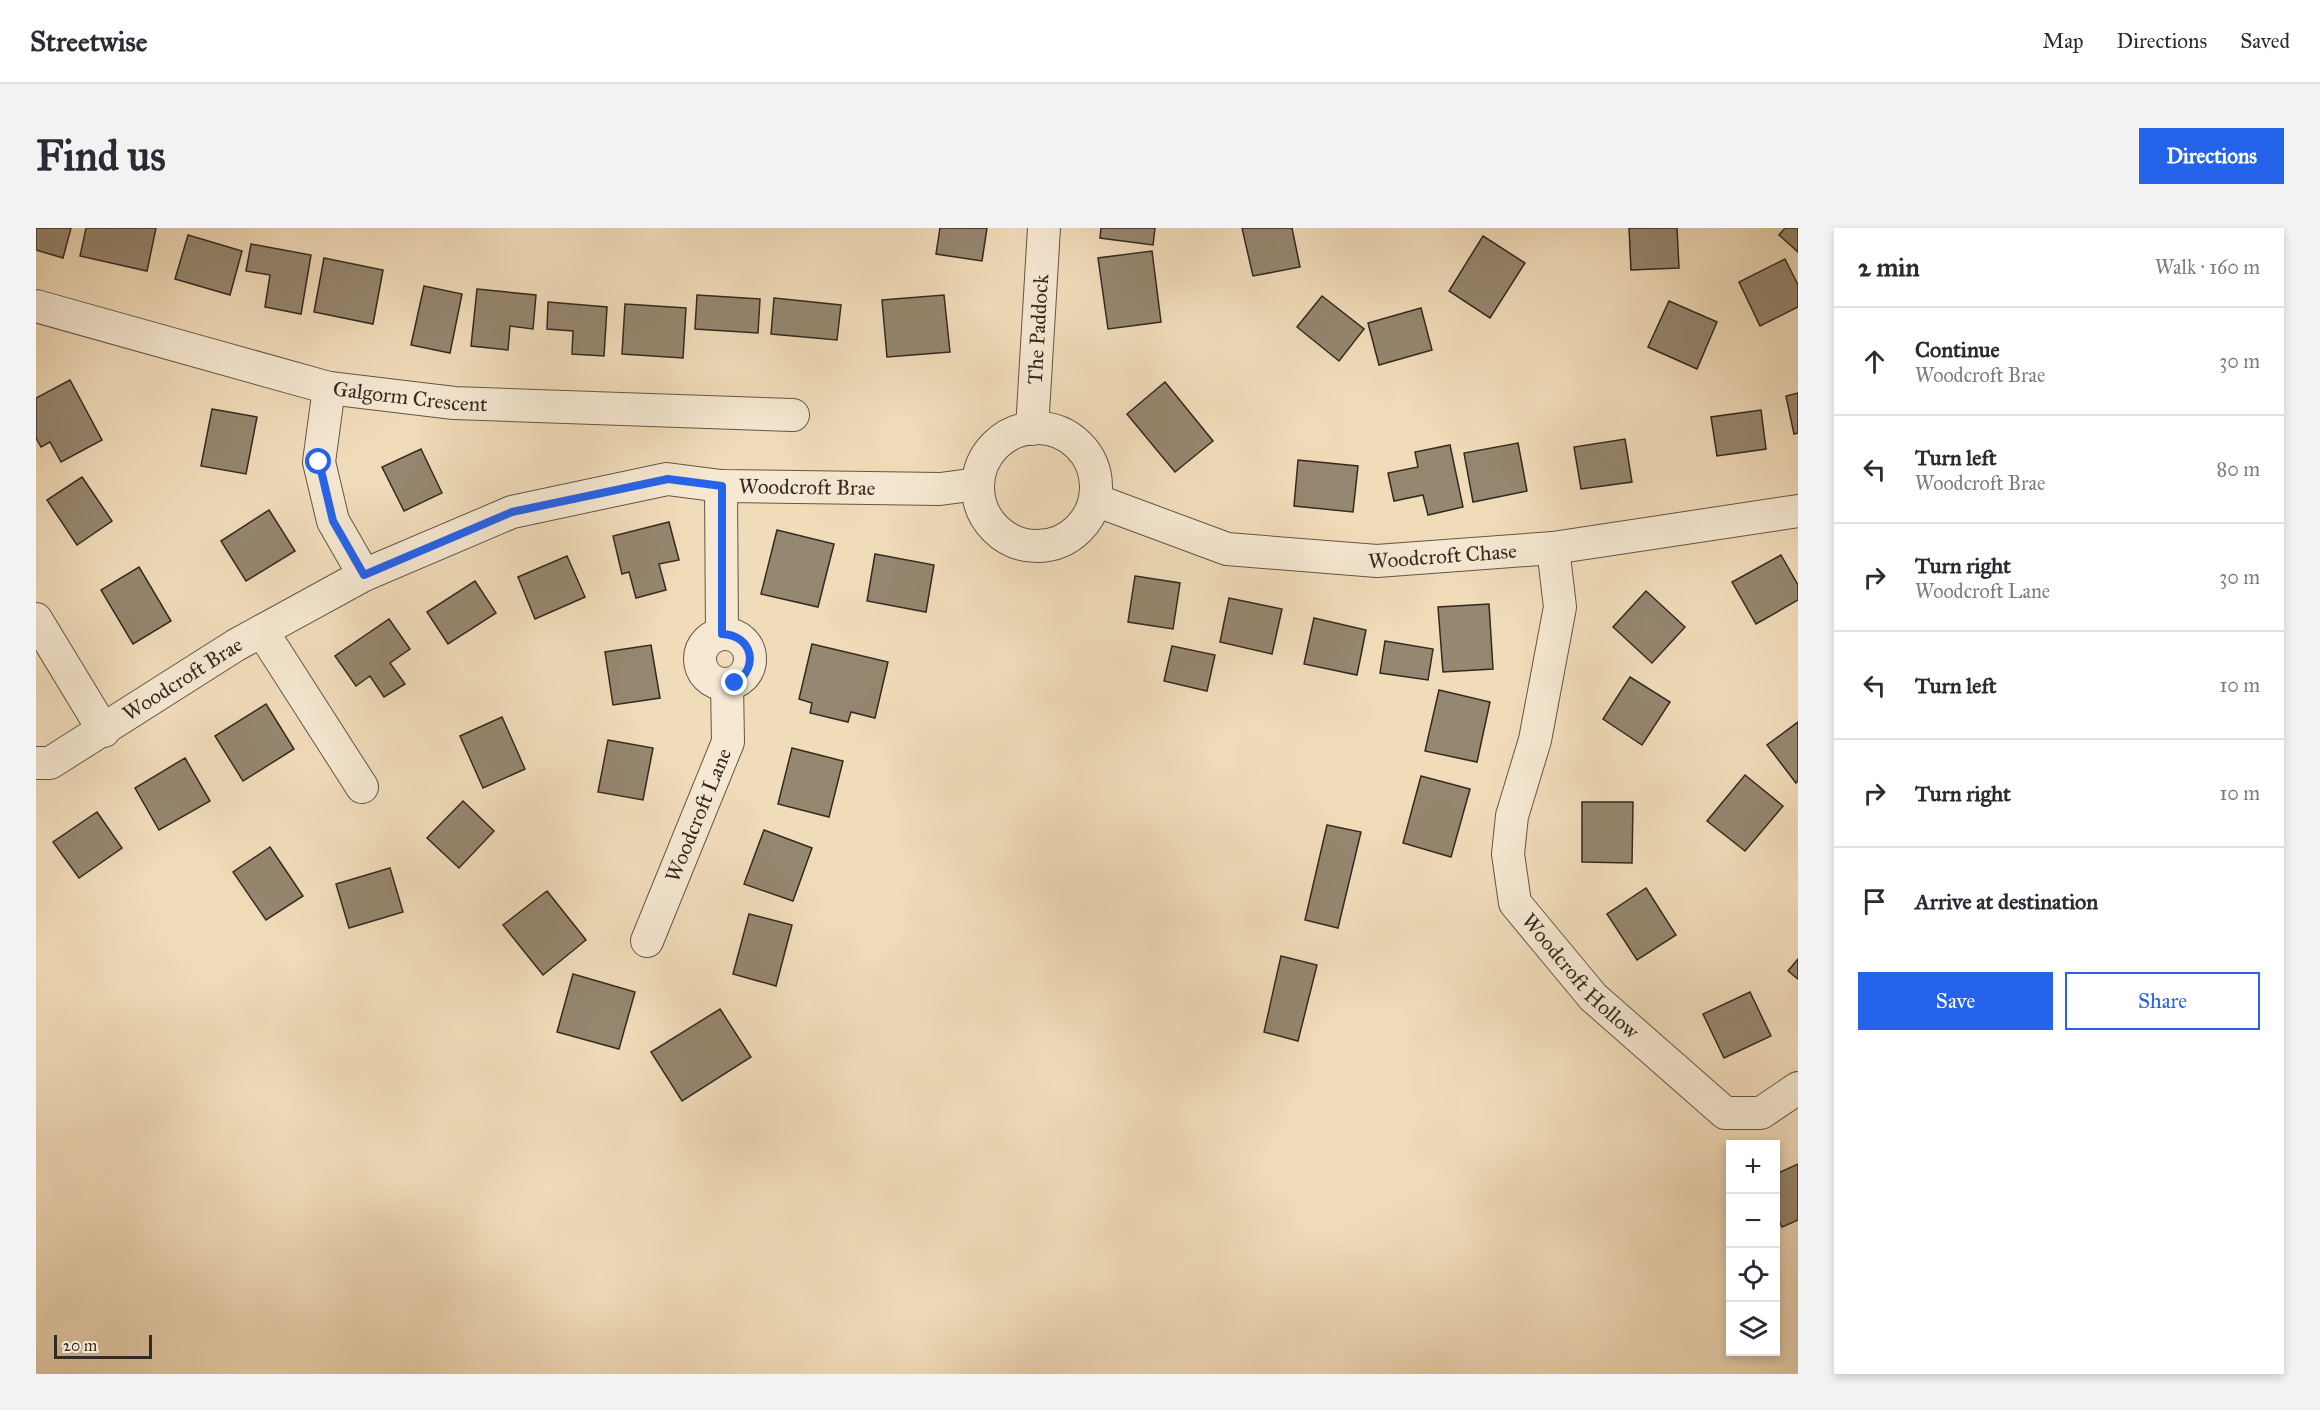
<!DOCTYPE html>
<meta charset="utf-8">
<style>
:root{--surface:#fff;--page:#f2f2f3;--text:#2b2b33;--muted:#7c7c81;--line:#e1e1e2;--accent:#2563eb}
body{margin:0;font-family:"IM FELL Great Primer",serif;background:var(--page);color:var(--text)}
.controls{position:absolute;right:18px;bottom:18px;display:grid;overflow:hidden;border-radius:0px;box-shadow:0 3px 9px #0003}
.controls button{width:54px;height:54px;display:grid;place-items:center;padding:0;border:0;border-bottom:2px solid var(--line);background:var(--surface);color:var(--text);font:30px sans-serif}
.scale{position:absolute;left:18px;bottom:15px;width:98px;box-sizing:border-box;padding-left:6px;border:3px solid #332a20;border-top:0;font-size:16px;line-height:21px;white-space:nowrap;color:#332a20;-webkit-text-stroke:4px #f6e8d2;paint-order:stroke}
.stop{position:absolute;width:18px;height:18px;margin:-14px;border:4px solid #2563eb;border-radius:50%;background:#fff}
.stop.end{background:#2563eb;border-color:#fff;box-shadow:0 2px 6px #0008}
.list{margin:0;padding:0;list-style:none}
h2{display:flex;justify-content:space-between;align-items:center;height:78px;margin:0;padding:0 24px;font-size:26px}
h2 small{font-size:20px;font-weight:400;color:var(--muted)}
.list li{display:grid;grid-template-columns:39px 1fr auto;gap:18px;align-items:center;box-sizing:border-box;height:108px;padding:0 24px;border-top:2px solid var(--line)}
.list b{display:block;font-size:22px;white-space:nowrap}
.list p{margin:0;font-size:20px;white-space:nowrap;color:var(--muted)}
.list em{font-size:20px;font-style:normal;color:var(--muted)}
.actions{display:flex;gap:12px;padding:18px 24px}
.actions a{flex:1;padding:14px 0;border:2px solid var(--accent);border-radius:0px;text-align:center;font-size:21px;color:var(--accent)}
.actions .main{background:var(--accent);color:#fff}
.icon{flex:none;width:33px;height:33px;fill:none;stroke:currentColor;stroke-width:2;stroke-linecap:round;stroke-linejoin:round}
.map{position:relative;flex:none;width:1762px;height:1146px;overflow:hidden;border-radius:0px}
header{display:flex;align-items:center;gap:36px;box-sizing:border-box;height:84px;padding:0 30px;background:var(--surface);border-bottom:2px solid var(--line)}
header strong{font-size:28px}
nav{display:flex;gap:33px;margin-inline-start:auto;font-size:21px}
.intro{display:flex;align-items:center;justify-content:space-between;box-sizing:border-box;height:144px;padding:0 36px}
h1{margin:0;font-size:42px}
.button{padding:15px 27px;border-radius:0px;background:var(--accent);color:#fff;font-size:21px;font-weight:700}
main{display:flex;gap:36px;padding:0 36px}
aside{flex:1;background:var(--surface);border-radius:0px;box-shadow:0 3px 9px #0003}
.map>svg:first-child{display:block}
.building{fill:#968770;stroke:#332a20;stroke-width:1.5}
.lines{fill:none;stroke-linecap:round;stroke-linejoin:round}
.street-casing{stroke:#625646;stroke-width:34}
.street{stroke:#f6e8d2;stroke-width:32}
.route{stroke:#2563eb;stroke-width:8}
.labels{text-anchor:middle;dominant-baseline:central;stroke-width:4.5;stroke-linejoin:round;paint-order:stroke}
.street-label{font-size:21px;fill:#332a20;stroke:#f6e8d2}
</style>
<header>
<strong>Streetwise</strong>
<nav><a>Map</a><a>Directions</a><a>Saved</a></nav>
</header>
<div class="intro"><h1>Find us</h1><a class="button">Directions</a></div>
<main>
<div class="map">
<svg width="1762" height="1146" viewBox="0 0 1762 1146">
<rect width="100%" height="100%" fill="#f1dcba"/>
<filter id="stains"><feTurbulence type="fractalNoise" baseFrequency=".00333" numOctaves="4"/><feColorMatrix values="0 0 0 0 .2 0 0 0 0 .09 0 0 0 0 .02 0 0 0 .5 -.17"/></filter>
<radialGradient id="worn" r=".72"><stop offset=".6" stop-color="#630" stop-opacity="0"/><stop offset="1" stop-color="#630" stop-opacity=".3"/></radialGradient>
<g class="building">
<polygon points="0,0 35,0 27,30 0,22"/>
<polygon points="50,0 120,0 111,43 44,28"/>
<polygon points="904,0 951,0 946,33 900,26"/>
<polygon points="1065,0 1119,0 1117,17 1064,10"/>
<polygon points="1206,0 1256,0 1264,39 1217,48"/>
<polygon points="1593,0 1641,0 1643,40 1595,42"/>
<polygon points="1749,0 1762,0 1762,24 1743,7"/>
<polygon points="152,7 206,23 194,67 139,51"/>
<polygon points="1447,8 1489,35 1454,90 1413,63"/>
<polygon points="215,16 275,27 265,86 229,79 234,47 210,43"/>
<polygon points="1116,23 1125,94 1072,101 1062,30"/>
<polygon points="288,30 347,42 337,96 278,84"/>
<polygon points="1749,31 1762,57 1762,79 1724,98 1703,54"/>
<polygon points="388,58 426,66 414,125 375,117"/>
<polygon points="441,61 500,67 497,101 474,98 472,122 435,118"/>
<polygon points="661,67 724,71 722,105 659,101"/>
<polygon points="908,67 914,124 851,129 846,72"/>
<polygon points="1286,68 1328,101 1303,133 1261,99"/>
<polygon points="738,70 805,77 801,112 735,106"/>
<polygon points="1633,73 1681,94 1661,141 1612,119"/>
<polygon points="512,74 571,79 568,128 536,126 537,103 511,101"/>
<polygon points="589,76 650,80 647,130 586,126"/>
<polygon points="1385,80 1396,122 1343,137 1332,95"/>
<polygon points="34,152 66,212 25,234 14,214 5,219 0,210 0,170"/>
<polygon points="1129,154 1177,213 1139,244 1091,186"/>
<polygon points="1762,165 1762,205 1758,206 1750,168"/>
<polygon points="176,181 221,189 210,246 165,238"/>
<polygon points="1725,182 1730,221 1681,228 1675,189"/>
<polygon points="1589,211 1596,254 1545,261 1538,219"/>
<polygon points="1482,215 1491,263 1437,274 1428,225"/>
<polygon points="1414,217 1427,279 1392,287 1387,267 1358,273 1352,245 1382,239 1379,224"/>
<polygon points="385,221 406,265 368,283 346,239"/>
<polygon points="1262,232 1322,238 1317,284 1258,278"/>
<polygon points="46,249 76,293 41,317 11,272"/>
<polygon points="233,282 259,323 210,353 185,313"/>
<polygon points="633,294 643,332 623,336 630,362 600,370 593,344 586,346 577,308"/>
<polygon points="741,302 798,316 782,379 725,366"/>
<polygon points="839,326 898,337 890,384 831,373"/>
<polygon points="1745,327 1762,357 1762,372 1720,396 1696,354"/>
<polygon points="531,328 549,369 499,391 482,349"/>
<polygon points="103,339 135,393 97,416 65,362"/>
<polygon points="1099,348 1144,355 1137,401 1092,394"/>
<polygon points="439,353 460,385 412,416 391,384"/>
<polygon points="1610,363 1649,399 1616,435 1577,399"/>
<polygon points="1193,370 1246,381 1236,426 1184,414"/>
<polygon points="1453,376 1457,441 1407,444 1402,379"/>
<polygon points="1278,390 1330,402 1321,447 1268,436"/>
<polygon points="353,391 374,421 354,435 369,456 348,469 334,448 320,458 299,428"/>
<polygon points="1349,413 1397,421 1392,452 1344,445"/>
<polygon points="776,416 852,434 839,490 815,484 812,494 774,485 776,475 763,471"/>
<polygon points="615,417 624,470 577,477 569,424"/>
<polygon points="1136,418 1179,427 1171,463 1128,453"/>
<polygon points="1594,449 1634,474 1606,517 1567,491"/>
<polygon points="1403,462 1454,474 1441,534 1389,523"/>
<polygon points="230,476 258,521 207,553 179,508"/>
<polygon points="466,489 489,541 447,560 424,508"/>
<polygon points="1762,494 1762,553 1760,555 1731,517"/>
<polygon points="572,512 617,520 607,572 562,564"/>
<polygon points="756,520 807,533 793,589 742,576"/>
<polygon points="149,530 174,573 123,602 99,560"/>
<polygon points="1709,547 1747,578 1709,623 1671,593"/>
<polygon points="1385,548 1434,561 1415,629 1367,615"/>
<polygon points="427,573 458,603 423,640 391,610"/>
<polygon points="1546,574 1597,574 1596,635 1546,634"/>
<polygon points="61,584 86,620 43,650 17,614"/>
<polygon points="1291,597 1325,604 1302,700 1269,692"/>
<polygon points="728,602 776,620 757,673 708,656"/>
<polygon points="234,619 267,668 230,692 197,644"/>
<polygon points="354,640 367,684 313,700 300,656"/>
<polygon points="1610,660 1640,707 1601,732 1571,686"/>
<polygon points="511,663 550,712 507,747 467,697"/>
<polygon points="713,686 756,697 740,758 697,746"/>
<polygon points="1245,728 1281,737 1262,813 1228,804"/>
<polygon points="1762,731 1762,751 1752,743"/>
<polygon points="537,746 599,764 583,821 521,804"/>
<polygon points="1714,764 1735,808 1688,830 1667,786"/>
<polygon points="684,781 715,829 646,873 615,824"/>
<polygon points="1762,936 1762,992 1746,999 1740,987 1740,946"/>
</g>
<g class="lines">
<defs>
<g id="street">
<path id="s1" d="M0,78L293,160L418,175L757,187"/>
<polyline points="293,160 283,234 297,293 328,347"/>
<circle cx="1001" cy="259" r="59"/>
<path id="s2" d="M996,201L1008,0"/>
<polyline points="685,258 686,406"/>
<path id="s3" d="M1059,272L1191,321L1341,333L1517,320L1762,283"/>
<path id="s4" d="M1517,320L1524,379L1499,512L1476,588L1472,626L1479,675L1557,769L1689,885H1725L1762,860"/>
<polyline points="0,391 68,503"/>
<polyline points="226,403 326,559"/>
<circle cx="689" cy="431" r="25"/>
<path id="s5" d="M0,535H14L200,417L328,347L476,284L631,251L685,258L904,261L942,256"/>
<path id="s6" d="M611,713L692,514L691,457"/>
</g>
</defs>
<use href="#street" class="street-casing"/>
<use href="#street" class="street"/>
</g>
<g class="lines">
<path class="route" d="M283,234L297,293L328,347L476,284L632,251L686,258V406C716,407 724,439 699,455"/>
</g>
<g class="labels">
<g class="street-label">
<text stroke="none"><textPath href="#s2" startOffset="100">The Paddock</textPath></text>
<text stroke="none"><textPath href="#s1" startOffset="386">Galgorm Crescent</textPath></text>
<text stroke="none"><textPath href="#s5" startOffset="840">Woodcroft Brae</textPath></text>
<text stroke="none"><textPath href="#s3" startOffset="357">Woodcroft Chase</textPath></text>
<text stroke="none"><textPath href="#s5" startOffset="171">Woodcroft Brae</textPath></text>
<text stroke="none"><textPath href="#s6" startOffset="136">Woodcroft Lane</textPath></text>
<text stroke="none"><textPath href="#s4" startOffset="460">Woodcroft Hollow</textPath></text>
</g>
</g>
<rect width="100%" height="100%" filter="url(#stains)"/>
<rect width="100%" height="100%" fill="url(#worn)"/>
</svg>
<div class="controls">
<button>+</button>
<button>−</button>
<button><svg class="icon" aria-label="locate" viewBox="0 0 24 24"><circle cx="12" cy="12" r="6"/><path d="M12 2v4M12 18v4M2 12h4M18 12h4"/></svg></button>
<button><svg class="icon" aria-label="layers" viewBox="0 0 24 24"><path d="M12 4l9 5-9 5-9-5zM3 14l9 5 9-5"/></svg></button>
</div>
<div class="scale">20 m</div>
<div class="stop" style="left:283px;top:234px"></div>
<div class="stop end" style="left:699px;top:455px"></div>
</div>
<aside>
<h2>2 min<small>Walk · 160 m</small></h2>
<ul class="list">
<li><svg class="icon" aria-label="ahead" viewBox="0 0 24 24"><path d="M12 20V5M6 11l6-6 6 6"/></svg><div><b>Continue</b><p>Woodcroft Brae</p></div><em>30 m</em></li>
<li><svg class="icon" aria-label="left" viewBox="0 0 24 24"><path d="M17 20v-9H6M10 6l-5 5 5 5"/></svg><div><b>Turn left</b><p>Woodcroft Brae</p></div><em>80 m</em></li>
<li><svg class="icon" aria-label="right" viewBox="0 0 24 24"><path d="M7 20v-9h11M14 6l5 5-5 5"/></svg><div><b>Turn right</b><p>Woodcroft Lane</p></div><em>30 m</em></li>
<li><svg class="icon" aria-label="left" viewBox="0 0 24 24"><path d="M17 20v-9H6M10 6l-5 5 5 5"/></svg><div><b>Turn left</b></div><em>10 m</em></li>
<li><svg class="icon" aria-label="right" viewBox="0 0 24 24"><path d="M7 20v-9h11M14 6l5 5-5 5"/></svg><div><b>Turn right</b></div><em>10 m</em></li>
<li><svg class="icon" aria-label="arrive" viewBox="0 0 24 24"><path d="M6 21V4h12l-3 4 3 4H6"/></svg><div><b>Arrive at destination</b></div></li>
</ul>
<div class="actions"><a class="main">Save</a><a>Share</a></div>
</aside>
</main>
